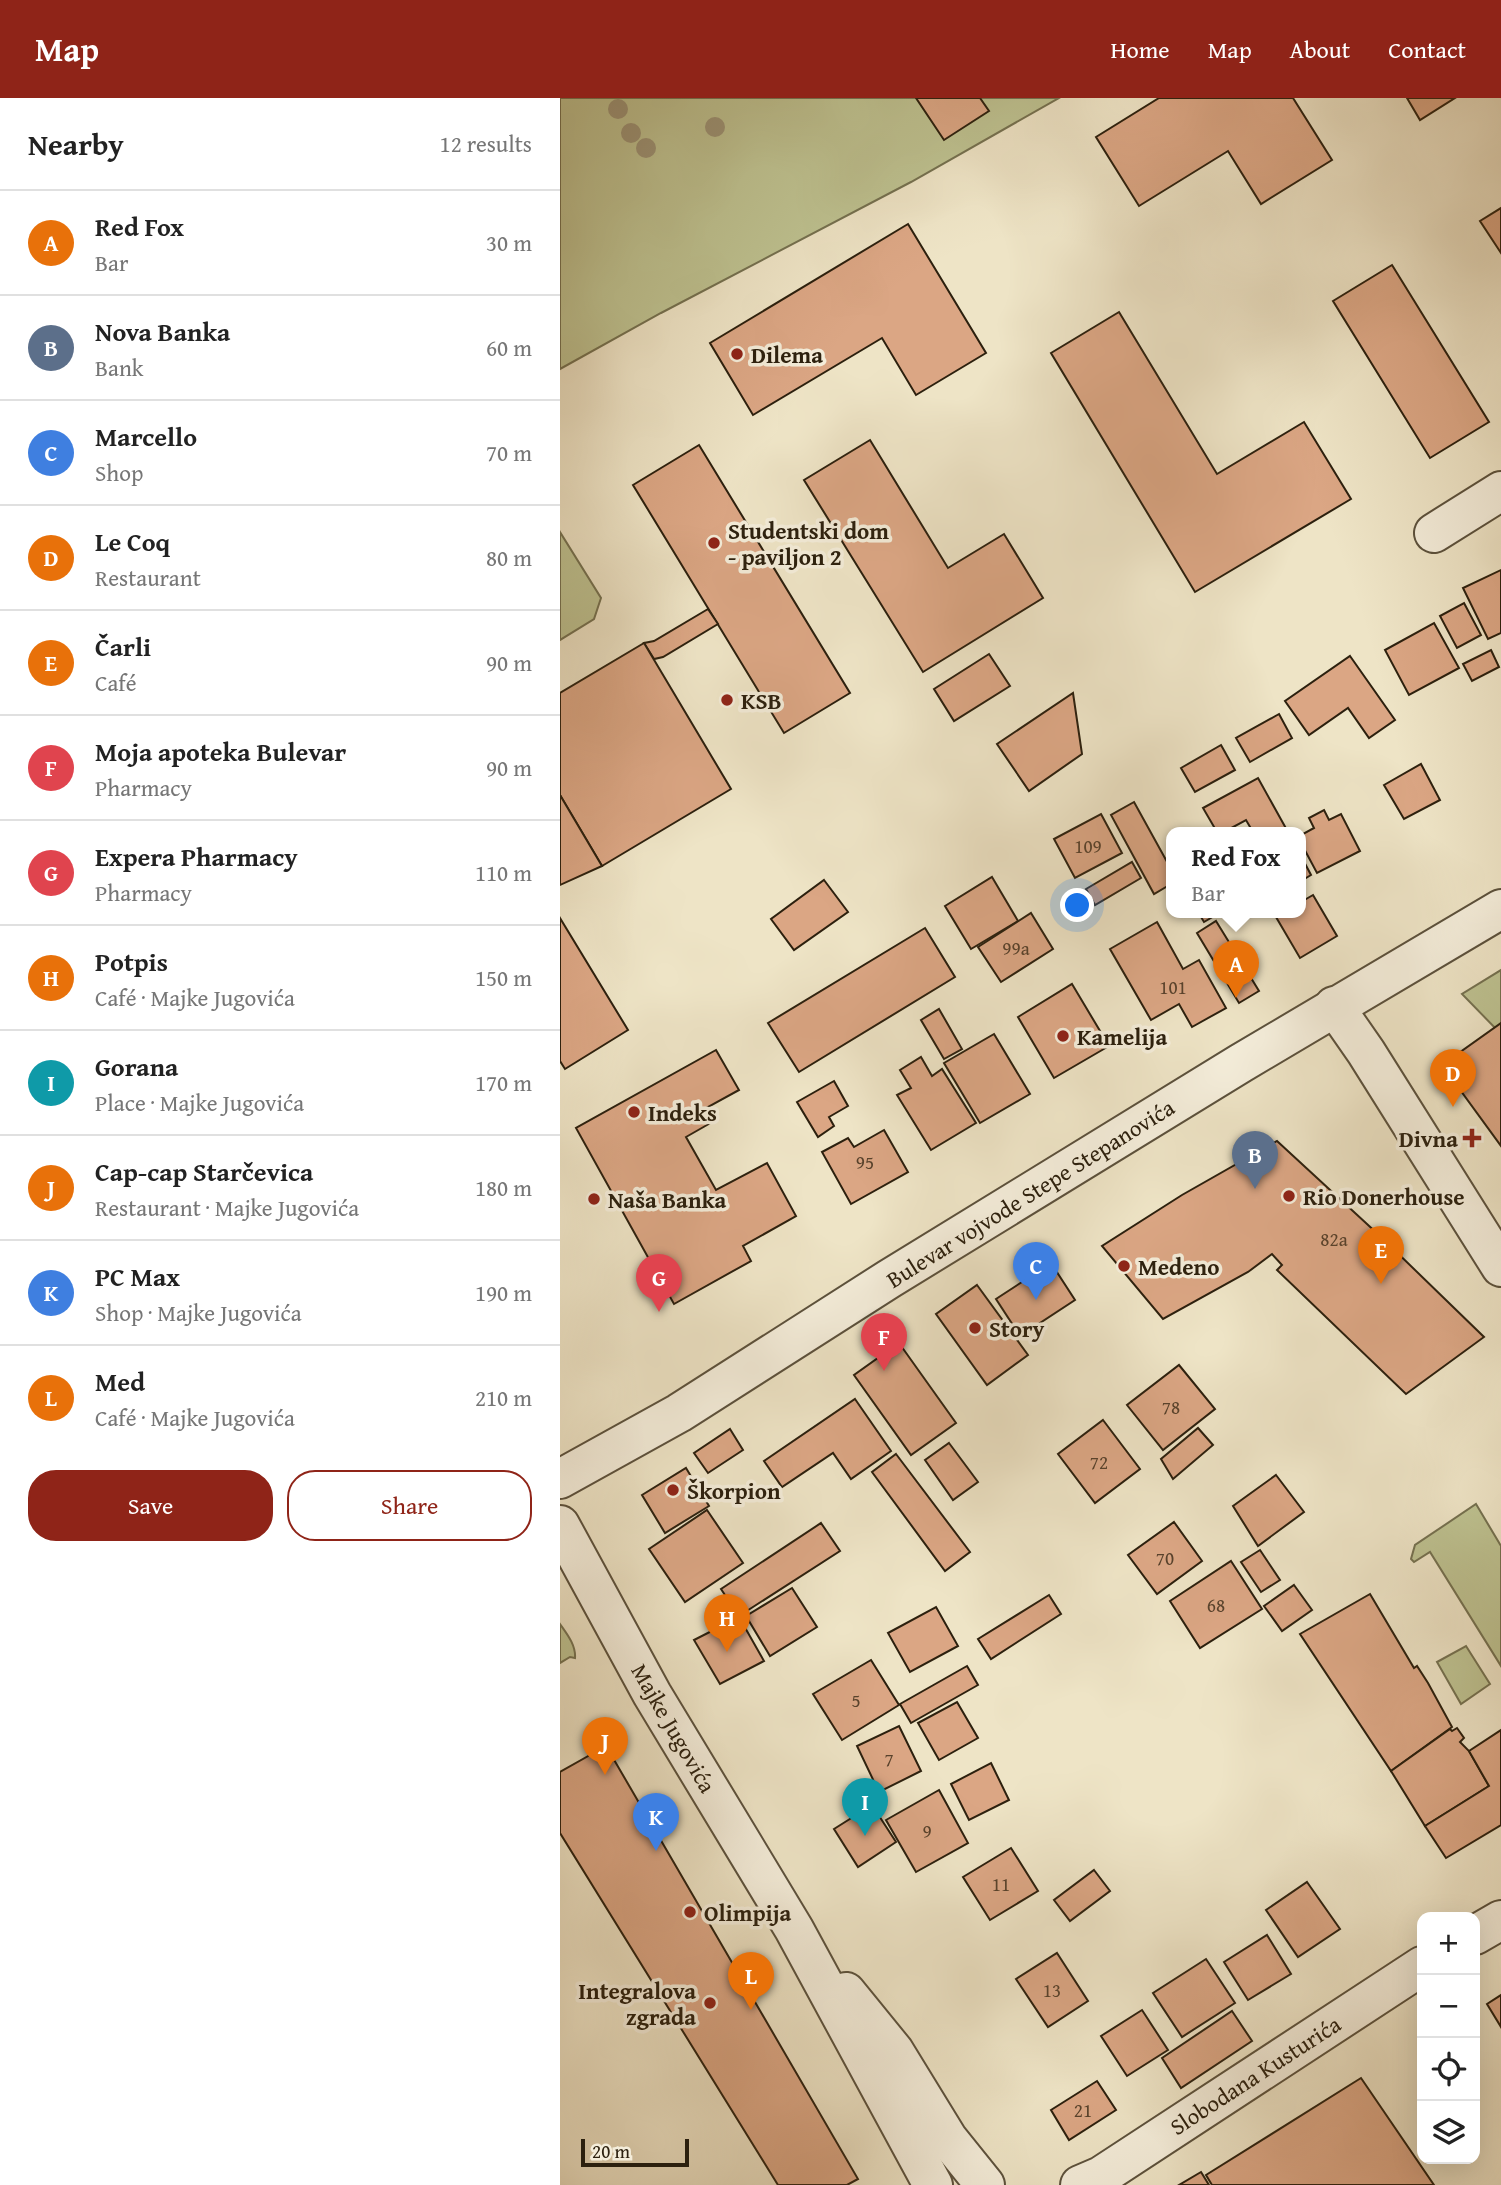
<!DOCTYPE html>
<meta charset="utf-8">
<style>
:root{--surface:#fff;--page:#f2f2f2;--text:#222;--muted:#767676;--line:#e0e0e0;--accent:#8f2418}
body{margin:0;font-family:"Gentium Book Plus",serif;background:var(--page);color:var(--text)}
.controls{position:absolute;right:21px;bottom:21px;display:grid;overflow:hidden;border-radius:14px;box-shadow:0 7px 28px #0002}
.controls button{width:63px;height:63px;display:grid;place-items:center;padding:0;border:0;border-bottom:2px solid var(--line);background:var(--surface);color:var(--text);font:35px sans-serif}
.scale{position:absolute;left:21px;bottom:18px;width:108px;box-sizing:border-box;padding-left:7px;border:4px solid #2c200e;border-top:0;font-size:19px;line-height:24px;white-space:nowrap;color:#2c200e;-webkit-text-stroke:5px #f4edda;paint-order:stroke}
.you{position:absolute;left:518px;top:808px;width:24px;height:24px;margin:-18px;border:5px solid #fff;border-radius:50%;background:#1a73e8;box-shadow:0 0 0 10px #1a73e833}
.badge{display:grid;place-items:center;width:46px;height:46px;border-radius:50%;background:var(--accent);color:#fff;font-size:23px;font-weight:700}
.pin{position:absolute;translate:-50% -58px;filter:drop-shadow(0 2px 4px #0008)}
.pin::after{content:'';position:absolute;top:37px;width:24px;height:21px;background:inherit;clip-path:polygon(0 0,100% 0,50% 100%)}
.popup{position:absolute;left:606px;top:729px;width:140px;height:91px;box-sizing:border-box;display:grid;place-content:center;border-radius:14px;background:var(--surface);filter:drop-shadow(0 2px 5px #0005);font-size:23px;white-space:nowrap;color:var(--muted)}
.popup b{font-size:26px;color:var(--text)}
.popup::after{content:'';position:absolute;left:50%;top:100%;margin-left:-14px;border:14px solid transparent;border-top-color:var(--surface)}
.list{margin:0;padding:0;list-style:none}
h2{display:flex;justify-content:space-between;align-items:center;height:91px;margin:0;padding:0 28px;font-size:30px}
h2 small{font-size:23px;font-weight:400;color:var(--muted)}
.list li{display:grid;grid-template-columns:46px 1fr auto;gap:21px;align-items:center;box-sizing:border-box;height:105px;padding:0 28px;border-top:2px solid var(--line)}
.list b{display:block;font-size:26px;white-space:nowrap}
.list p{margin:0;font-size:23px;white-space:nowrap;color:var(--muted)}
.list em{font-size:23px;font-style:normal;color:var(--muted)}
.actions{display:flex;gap:14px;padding:21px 28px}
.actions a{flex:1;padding:16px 0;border:2px solid var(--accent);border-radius:28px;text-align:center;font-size:24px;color:var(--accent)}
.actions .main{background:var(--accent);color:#fff}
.icon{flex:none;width:38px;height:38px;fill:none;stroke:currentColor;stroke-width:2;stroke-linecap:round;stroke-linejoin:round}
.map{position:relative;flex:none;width:941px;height:2087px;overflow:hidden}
header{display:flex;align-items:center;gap:42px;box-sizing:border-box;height:98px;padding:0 35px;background:var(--accent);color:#fff}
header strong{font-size:33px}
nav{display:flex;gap:38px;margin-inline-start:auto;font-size:24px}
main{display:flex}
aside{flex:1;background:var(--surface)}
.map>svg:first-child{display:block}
.green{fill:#bec291;stroke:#757150;stroke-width:2}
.building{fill:#dba684;stroke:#2c200e;stroke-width:2}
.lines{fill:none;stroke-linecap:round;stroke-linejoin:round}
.minor-casing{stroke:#5c513c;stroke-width:42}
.minor{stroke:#f4edda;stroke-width:38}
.tree{fill:#9c9376}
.poi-dot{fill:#8f2418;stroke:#f4edda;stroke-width:2.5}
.labels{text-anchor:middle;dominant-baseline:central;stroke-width:7;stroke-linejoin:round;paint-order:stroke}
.number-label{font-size:19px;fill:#58422c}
.poi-label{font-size:23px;font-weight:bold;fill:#2c200e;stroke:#f4edda;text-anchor:start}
.street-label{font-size:23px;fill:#2c200e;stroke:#f4edda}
</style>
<header>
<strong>Map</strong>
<nav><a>Home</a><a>Map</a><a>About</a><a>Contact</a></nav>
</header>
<main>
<aside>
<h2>Nearby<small>12 results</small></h2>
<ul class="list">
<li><span class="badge" style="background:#e8710a">A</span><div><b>Red Fox</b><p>Bar</p></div><em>30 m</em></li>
<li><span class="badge" style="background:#5c6f8a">B</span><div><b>Nova Banka</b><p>Bank</p></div><em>60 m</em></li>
<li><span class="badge" style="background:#3f7fe0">C</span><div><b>Marcello</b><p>Shop</p></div><em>70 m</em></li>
<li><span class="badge" style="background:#e8710a">D</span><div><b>Le Coq</b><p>Restaurant</p></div><em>80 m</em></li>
<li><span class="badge" style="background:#e8710a">E</span><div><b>Čarli</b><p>Café</p></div><em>90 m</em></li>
<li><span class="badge" style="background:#e0444e">F</span><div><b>Moja apoteka Bulevar</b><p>Pharmacy</p></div><em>90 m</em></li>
<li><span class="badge" style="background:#e0444e">G</span><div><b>Expera Pharmacy</b><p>Pharmacy</p></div><em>110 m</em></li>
<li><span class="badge" style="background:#e8710a">H</span><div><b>Potpis</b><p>Café · Majke Jugovića</p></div><em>150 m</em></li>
<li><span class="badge" style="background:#0f9aa8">I</span><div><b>Gorana</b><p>Place · Majke Jugovića</p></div><em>170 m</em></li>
<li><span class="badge" style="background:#e8710a">J</span><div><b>Cap-cap Starčevica</b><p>Restaurant · Majke Jugovića</p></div><em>180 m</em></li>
<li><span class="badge" style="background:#3f7fe0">K</span><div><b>PC Max</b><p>Shop · Majke Jugovića</p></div><em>190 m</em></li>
<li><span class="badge" style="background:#e8710a">L</span><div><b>Med</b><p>Café · Majke Jugovića</p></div><em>210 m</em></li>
</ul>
<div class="actions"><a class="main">Save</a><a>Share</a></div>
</aside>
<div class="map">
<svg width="941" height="2087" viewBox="0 0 941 2087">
<rect width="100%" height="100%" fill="#eee4c6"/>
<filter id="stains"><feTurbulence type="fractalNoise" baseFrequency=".00286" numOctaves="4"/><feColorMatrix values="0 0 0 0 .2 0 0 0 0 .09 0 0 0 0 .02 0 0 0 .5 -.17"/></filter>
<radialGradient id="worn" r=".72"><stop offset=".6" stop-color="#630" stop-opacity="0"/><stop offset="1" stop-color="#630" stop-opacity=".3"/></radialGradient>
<g class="green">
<polygon points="0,0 499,0 351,84 101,215 0,271"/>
<polygon points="0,434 41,500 34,521 0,542"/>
<polygon points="941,872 941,936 902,896"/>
<polygon points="916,1406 941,1448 941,1568 870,1454 854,1464 851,1461 855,1447"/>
<path d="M0,1526C7,1536 16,1547 15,1560L10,1559L0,1565Z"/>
<polygon points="906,1548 930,1586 901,1606 877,1564"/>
</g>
<g class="building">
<polygon points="356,0 420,0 429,13 384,42"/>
<polygon points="599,0 733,0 772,62 701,106 668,53 579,108 536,39"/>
<polygon points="847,0 895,0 860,22"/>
<polygon points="941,110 941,155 920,123"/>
<polygon points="348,126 426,255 356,297 322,240 193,317 150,245"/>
<polygon points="832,167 929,324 870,360 773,203"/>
<polygon points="559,214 657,376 744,324 791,401 635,494 491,255"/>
<polygon points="310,342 388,470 444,436 483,500 363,574 244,382"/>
<polygon points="139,347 290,595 224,635 73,387"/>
<polygon points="941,472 941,535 928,541 903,490"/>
<polygon points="904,505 921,537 897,550 880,518"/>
<polygon points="148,511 158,526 103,559 94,561 84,545 94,543"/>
<polygon points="874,525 899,570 849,597 825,552"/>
<polygon points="84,545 171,691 42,768 0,697 0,595"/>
<polygon points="931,552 939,569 912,583 903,566"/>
<polygon points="429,556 450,588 394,623 374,591"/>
<polygon points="790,558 835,622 809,640 788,610 749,637 725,603"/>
<polygon points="513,595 522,656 469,693 437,646"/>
<polygon points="719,616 732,640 690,664 676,640"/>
<polygon points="661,647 675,672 635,694 621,670"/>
<polygon points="861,666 880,702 844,721 824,687"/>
<polygon points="698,680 728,734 693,734 686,722 664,734 657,734 643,710"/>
<polygon points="0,697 42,768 0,787"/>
<polygon points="574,704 611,771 611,786 594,796 551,717"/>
<polygon points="764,712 769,722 781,716 800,753 757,775 741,745 741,737 754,730 749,720"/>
<polygon points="541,716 562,755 515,780 494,741"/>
<polygon points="741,758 751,777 741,783"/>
<polygon points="572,764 581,780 535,807 526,791"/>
<polygon points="432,779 458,823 411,851 385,808"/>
<polygon points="264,782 288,814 234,852 211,821"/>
<polygon points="753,797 777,838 740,860 716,819 724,814 741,814 741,804"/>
<polygon points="638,814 661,814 644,824"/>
<polygon points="471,815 493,851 441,884 418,849"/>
<polygon points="0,820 68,932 5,971 0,963"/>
<polygon points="656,823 699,893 679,905 637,835"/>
<polygon points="597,824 623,871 639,862 666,910 632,929 619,906 591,922 550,851"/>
<polygon points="365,830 395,879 239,974 208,925"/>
<polygon points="512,886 549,948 494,980 458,919"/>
<polygon points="379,911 402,951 384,961 361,922"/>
<polygon points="941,925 941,1048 882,967"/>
<polygon points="434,936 470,996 420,1025 384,965"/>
<polygon points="156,952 179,992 146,1010 154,1023 126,1039 156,1092 207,1065 236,1118 183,1148 191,1163 114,1206 16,1030"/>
<polygon points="361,959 372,978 382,971 416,1025 371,1052 337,997 351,990 340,972"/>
<polygon points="274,983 288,1008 269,1019 274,1028 258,1039 237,1004"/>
<polygon points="324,1032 348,1074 291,1106 262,1054 288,1040 294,1049"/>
<polygon points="717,1043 820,1138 924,1239 846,1296 717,1172 722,1167 712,1156 688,1174 603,1221 542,1148 622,1097"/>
<polygon points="491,1165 515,1202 460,1238 436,1201"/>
<polygon points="417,1187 468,1257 427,1287 376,1216"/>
<polygon points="339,1245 396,1325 351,1357 294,1277"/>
<polygon points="619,1267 655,1311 603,1352 567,1307"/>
<polygon points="295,1301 331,1353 291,1381 273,1355 222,1389 204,1363"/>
<polygon points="543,1322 580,1371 535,1405 498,1356"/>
<polygon points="638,1330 653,1347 613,1381 601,1361"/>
<polygon points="170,1331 183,1352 148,1375 134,1355"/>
<polygon points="389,1345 418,1384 393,1402 365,1362"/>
<polygon points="336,1356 410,1454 385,1473 312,1374"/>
<polygon points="126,1370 149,1408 105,1435 82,1397"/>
<polygon points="716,1377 744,1414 698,1448 673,1408"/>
<polygon points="147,1412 183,1465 125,1504 89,1451"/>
<polygon points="614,1424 642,1463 597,1496 568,1457"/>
<polygon points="261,1425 280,1453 179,1518 161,1491"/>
<polygon points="700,1452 720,1482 701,1494 681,1464"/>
<polygon points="671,1463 702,1511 640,1550 610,1503"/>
<polygon points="734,1487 752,1512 722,1533 704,1508"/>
<polygon points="232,1490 257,1529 210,1558 186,1518"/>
<polygon points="810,1496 854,1570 857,1568 868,1585 892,1629 831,1673 740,1536"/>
<polygon points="489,1497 501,1516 431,1561 418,1541"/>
<polygon points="376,1509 398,1548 350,1574 328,1535"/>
<polygon points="179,1519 204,1563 160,1586 134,1542"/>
<polygon points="311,1562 339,1607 282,1642 253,1596"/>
<polygon points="407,1568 418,1587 351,1625 340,1606"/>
<polygon points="397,1604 418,1640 379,1662 358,1625"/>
<polygon points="339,1628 361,1673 319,1694 297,1648"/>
<polygon points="897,1630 904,1640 900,1644 909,1653 929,1688 865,1728 831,1673 890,1631 892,1633"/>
<polygon points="941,1632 941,1727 886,1760 865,1728 929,1688 909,1653"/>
<polygon points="46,1648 298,2081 287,2087 218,2087 0,1735 0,1674"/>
<polygon points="431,1665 449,1702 409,1722 391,1686"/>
<polygon points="379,1692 408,1745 356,1774 326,1722"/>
<polygon points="312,1707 336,1744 298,1769 274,1731"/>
<polygon points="451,1750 478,1793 430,1822 403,1779"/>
<polygon points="534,1772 550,1793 510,1823 494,1802"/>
<polygon points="747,1784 780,1831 738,1859 706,1812"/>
<polygon points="707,1837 731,1876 688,1902 664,1864"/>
<polygon points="497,1855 528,1903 488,1929 456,1881"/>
<polygon points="646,1861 675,1905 622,1939 593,1895"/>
<polygon points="941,1897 941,1929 927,1906"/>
<polygon points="582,1912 608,1952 567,1978 541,1938"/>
<polygon points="672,1913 692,1943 621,1990 602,1960"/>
<polygon points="801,1980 874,2087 652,2087 646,2077"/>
<polygon points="537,1983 556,2012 509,2042 491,2012"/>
<polygon points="641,2074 649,2087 619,2087"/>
</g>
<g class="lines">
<defs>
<g id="minor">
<polyline points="874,435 941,393"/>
<polyline points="774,908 806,954 941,1169"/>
<polyline points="0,1381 119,1315 329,1181 681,965 941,811"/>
<polyline points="0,1427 92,1596 234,1831 373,2087"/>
<polyline points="915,1837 941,1822"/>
<polyline points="286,1894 334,1953 388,2041 425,2087"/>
<polyline points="520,2087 541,2078 862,1868"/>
</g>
</defs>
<use href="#minor" class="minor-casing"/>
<use href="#minor" class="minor"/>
</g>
<g class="tree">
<circle cx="58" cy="11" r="10"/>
<circle cx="155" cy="29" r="10"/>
<circle cx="71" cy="35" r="10"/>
<circle cx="86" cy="50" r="10"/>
</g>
<g class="poi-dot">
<circle cx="177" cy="256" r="7"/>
<circle cx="154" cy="445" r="7"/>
<circle cx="167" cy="602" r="7"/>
<circle cx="503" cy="938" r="7"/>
<circle cx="74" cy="1014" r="7"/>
<path d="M908.5 1029.5h7v7h7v7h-7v7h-7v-7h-7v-7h7z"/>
<circle cx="729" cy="1098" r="7"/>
<circle cx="34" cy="1101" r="7"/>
<circle cx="564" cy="1168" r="7"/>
<circle cx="415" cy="1230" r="7"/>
<circle cx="113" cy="1392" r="7"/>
<circle cx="130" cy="1814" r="7"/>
<circle cx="150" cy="1905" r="7"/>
</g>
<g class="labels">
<g class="number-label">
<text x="528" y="748">109</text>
<text x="456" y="850">99a</text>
<text x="613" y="889">101</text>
<text x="305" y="1064">95</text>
<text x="774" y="1141">82a</text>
<text x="611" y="1309">78</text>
<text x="539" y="1364">72</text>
<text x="605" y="1460">70</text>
<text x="656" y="1507">68</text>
<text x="296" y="1602">5</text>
<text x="329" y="1661">7</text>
<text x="367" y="1733">9</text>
<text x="441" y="1786">11</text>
<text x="492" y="1892">13</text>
<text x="523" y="2012">21</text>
</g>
<g class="poi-label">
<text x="191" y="256">Dilema</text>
<text x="168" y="432">Studentski dom<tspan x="168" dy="26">- paviljon 2</tspan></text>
<text x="181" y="602">KSB</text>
<text x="517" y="938">Kamelija</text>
<text x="88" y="1014">Indeks</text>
<text x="898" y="1040" text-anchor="end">Divna</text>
<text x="743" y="1098">Rio Donerhouse</text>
<text x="48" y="1101">Naša Banka</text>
<text x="578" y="1168">Medeno</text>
<text x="429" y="1230">Story</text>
<text x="127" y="1392">Škorpion</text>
<text x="144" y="1814">Olimpija</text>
<text x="136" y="1892" text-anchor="end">Integralova<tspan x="136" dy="26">zgrada</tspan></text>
</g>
<g class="street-label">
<text transform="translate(470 1095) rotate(-32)">Bulevar vojvode Stepe Stepanovića</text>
<text transform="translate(114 1630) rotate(60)">Majke Jugovića</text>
<text transform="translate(695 1977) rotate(-33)">Slobodana Kusturića</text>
</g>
</g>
<rect width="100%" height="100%" filter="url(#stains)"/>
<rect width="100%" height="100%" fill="url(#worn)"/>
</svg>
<div class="controls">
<button>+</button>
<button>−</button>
<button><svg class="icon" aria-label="locate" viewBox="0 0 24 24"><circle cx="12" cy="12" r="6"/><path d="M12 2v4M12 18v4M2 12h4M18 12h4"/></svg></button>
<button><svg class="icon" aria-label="layers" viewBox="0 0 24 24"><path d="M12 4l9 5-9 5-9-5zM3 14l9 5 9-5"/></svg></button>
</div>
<div class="scale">20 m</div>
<div class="you"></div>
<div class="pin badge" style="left:676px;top:900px;background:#e8710a">A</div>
<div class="popup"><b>Red Fox</b>Bar</div>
<div class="pin badge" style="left:695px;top:1091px;background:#5c6f8a">B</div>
<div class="pin badge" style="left:476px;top:1202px;background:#3f7fe0">C</div>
<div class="pin badge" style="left:893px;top:1009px;background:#e8710a">D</div>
<div class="pin badge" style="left:821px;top:1186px;background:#e8710a">E</div>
<div class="pin badge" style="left:324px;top:1273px;background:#e0444e">F</div>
<div class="pin badge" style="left:99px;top:1214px;background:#e0444e">G</div>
<div class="pin badge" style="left:167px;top:1554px;background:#e8710a">H</div>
<div class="pin badge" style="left:305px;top:1738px;background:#0f9aa8">I</div>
<div class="pin badge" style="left:45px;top:1677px;background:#e8710a">J</div>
<div class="pin badge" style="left:96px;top:1753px;background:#3f7fe0">K</div>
<div class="pin badge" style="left:191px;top:1912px;background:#e8710a">L</div>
</div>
</main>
